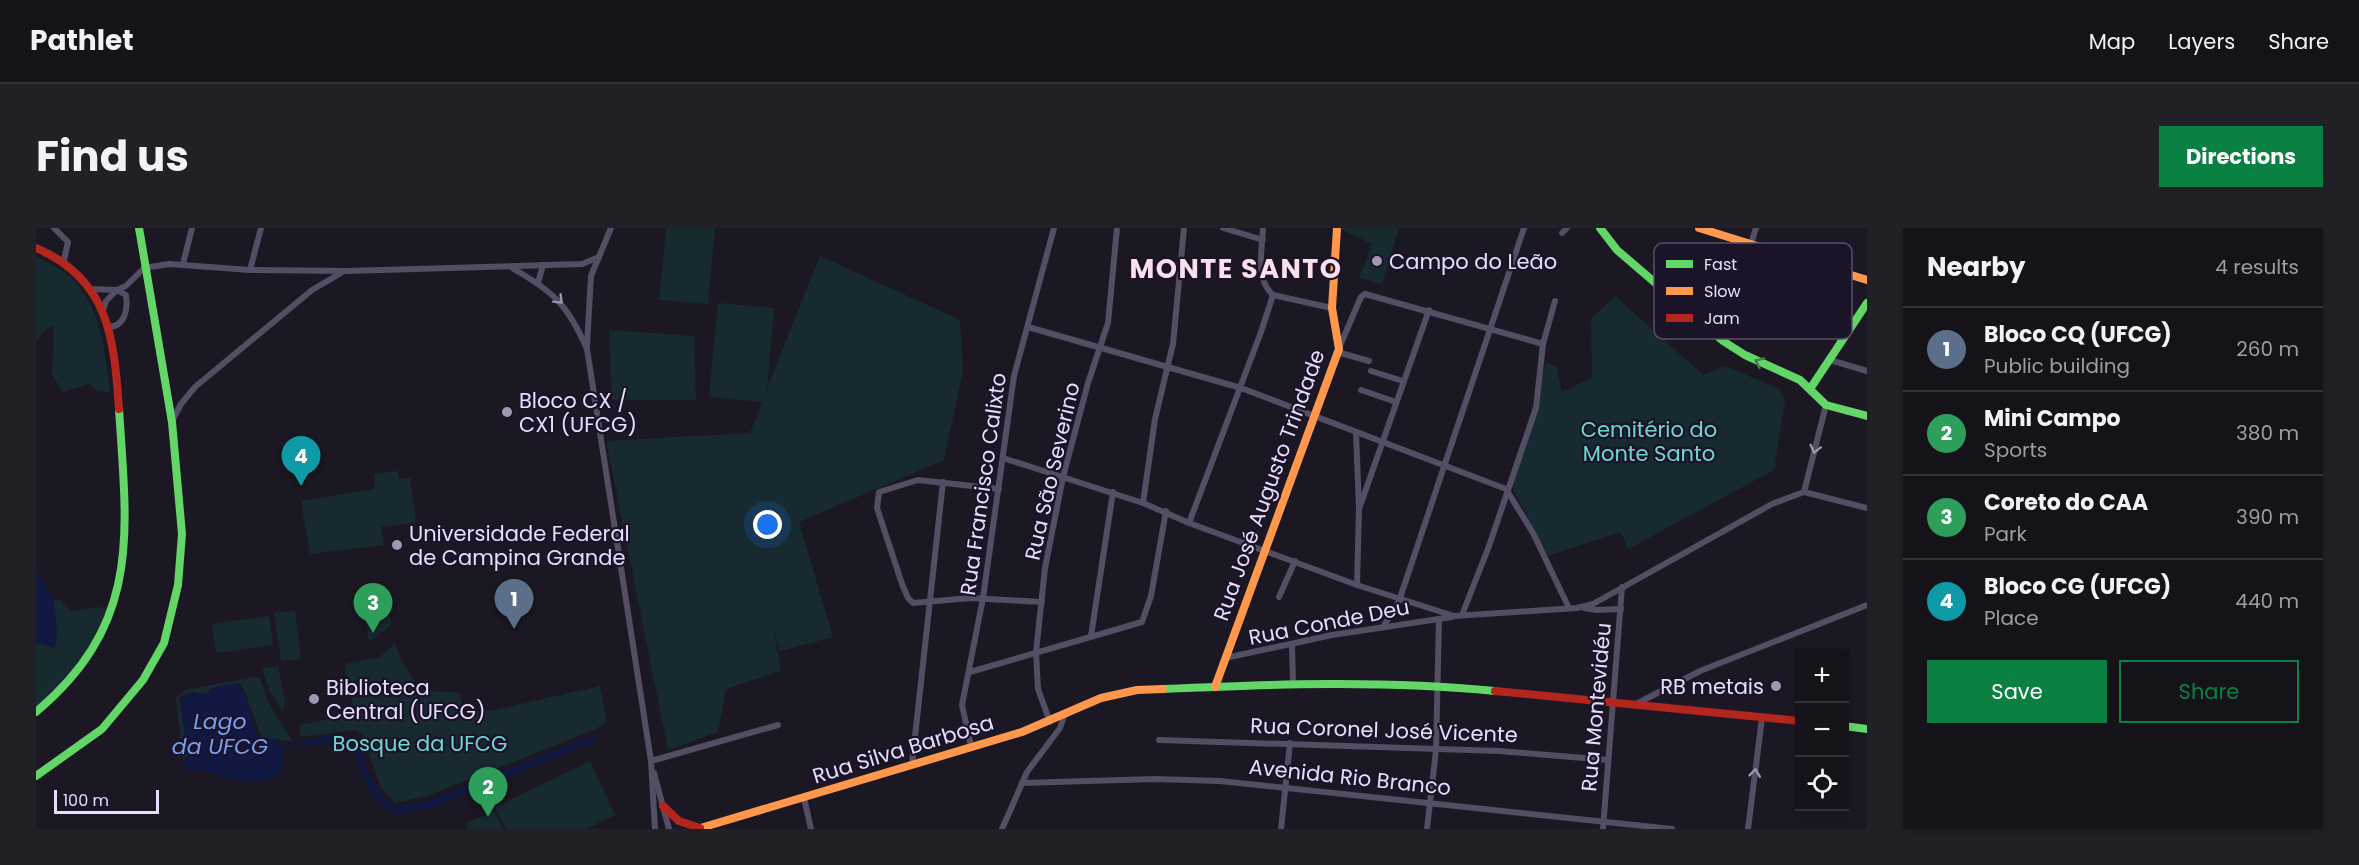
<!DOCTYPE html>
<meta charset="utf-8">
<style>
:root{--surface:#15121a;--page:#222027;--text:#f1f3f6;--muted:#9d9ea2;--line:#343239;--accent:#0b8043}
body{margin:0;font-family:Poppins,sans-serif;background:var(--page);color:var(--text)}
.controls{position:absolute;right:18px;bottom:18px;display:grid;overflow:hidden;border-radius:0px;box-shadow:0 3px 9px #0003}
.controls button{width:54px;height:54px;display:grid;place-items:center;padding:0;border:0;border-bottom:2px solid var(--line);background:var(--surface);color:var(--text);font:30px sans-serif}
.scale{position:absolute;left:18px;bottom:15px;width:105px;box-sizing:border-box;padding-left:6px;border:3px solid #e7ddfc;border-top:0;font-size:16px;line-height:21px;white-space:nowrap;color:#e7ddfc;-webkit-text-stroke:4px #1b1328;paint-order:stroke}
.you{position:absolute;left:732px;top:297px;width:21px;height:21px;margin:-15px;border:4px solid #fff;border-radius:50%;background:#1a73e8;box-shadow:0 0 0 9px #1a73e833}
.badge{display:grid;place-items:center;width:39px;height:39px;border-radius:50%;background:var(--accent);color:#fff;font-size:20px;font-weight:700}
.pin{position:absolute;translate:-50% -50px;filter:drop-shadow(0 2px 3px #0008)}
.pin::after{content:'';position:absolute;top:32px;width:21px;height:18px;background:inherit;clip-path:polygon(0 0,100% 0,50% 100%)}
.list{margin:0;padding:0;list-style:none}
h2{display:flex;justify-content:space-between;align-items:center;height:78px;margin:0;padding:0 24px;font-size:26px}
h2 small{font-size:20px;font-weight:400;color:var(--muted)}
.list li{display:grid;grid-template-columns:39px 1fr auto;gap:18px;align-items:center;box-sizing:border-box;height:84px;padding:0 24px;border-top:2px solid var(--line)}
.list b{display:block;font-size:22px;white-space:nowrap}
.list p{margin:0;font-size:20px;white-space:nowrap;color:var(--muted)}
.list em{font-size:20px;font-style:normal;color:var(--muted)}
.actions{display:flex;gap:12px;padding:18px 24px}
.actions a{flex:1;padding:14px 0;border:2px solid var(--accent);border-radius:0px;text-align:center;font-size:21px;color:var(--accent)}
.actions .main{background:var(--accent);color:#fff}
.icon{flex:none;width:33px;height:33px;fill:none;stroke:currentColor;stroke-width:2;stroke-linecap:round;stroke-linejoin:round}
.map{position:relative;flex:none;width:1831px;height:601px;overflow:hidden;border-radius:0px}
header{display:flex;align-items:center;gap:36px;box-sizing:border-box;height:84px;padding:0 30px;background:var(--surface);border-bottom:2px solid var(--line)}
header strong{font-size:28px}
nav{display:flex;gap:33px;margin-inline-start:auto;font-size:21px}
.intro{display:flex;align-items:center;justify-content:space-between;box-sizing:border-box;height:144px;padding:0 36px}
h1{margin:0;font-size:42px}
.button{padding:15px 27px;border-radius:0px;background:var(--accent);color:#fff;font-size:21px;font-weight:700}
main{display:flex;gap:36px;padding:0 36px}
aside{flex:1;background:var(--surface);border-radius:0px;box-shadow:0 3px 9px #0003}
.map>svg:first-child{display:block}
.green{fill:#172a30}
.water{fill:#111841}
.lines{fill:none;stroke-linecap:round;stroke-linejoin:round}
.street{stroke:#534e63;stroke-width:6}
.fast{stroke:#63d668;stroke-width:8}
.slow{stroke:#ff974d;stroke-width:8}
.jam{stroke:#b3261e;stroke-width:8}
.oneway{stroke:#9d96b0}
.oneway2{stroke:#437e4b}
.poi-dot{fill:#a098b0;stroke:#1b1328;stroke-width:2}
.labels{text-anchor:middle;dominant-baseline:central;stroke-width:4.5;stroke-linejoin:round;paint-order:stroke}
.poi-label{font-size:21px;fill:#e7ddfc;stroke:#1b1328;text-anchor:start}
.park-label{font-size:21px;fill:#6ed7d2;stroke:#1b1328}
.street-label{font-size:21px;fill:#e7ddfc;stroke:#1b1328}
.water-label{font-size:22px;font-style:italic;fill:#749ff3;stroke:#1b1328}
.district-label{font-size:27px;font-weight:bold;letter-spacing:1.5px;fill:#fcdfec;stroke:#1b1328}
.key{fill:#1b1328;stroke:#585068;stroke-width:1.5}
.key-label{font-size:16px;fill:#e7ddfc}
</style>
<header>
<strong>Pathlet</strong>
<nav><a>Map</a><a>Layers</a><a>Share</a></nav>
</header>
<div class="intro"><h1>Find us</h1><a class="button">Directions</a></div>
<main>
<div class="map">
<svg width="1831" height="601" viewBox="0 0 1831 601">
<rect width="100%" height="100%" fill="#1c1823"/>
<g class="green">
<polygon points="630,0 679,0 672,76 623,72"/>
<polygon points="1303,0 1363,0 1346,56 1323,50 1336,16"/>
<polygon points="784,28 924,92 927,142 908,232 763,294 797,409 744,423 737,401 745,443 690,461 682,504 632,522 570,213 714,205 726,174 673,169 682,75 738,80 731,161"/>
<path d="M0,30C61,48 68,110 74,164L61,163L54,156L27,164L16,147L18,98L9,102L0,113Z"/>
<polygon points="1579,68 1667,147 1689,138 1743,161 1749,172 1738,242 1592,321 1585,304 1511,328 1473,253 1510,135 1520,138 1526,164 1556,150 1555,91"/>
<polygon points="573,102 658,108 660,172 576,172"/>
<polygon points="362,243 363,251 374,250 380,294 345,299 348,317 274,326 265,273 339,261 338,246"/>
<polygon points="17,371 25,372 35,383 64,379 71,382 65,400 28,457 0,482 0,415 18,419 21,410"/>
<polygon points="259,382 265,431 245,433 238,385"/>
<polygon points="233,388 237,417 180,425 176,396"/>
<polygon points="354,388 355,397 333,414 329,391"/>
<polygon points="359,415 364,429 383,462 424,465 427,484 459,482 564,458 571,494 558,502 391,568 359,575 345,560 327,507 320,502 265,509 263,497 318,486 309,436 344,429"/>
<polygon points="242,438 249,474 247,483 233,462 226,440"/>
<polygon points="218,449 224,451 233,476 257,514 225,509 208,461 203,455 176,460 170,466 151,465 143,470 152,526 147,533 140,469 149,462"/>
<polygon points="554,533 579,587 550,601 470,601 459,579"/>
<polygon points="458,583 467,601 432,601 430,595"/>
</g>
<g class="water">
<path d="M0,338C2,352 13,359 17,372C21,385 22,406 18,420L0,414Z"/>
<path d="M202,455C214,470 213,494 224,510H238L247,519C265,514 306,498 321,510C330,535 335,565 360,579L392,573L558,507L561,513L396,580L359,586L345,577L332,561L314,512L248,520V532L244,546C217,561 200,553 174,544C166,542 158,544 150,541L148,533L153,525L144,470L156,464L169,467L181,458Z"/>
</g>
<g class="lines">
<g class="street">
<polyline points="18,0 32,14 28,32"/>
<polyline points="1187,0 1227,12"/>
<path d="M1227,0C1226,22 1219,51 1237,67L1296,80"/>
<polyline points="1526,5 1531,0"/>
<polyline points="147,36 156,0"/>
<path d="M476,40C517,63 532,77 551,121L615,533L619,601"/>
<polyline points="214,42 225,0"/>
<polyline points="502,55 507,37"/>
<polyline points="55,61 81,62 90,58 108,40 133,36 214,42 311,43 546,36 563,29"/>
<path d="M67,83L70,73L81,62L90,67C92,81 89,99 72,99"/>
<polyline points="992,99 1205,160 1470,261 1497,305 1533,380"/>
<polyline points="1687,113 1691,90 1720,0"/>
<polyline points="551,117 555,48 575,0"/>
<polyline points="1303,120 1325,69 1329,66 1507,116"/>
<polyline points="1301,124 1333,133"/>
<polyline points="1794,132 1831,143"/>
<polyline points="1335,143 1367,153"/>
<polyline points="1325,162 1360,174"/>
<polyline points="136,193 145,176 159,159 276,62 305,45"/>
<polyline points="1320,204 1323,281 1321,357"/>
<polyline points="967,230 1107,275 1153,295 1321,357 1418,388 1541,380 1557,376 1736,276 1768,264 1831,280"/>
<polyline points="963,261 882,252 843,264 841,280 866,356 872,370 877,375 935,370 1006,374"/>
<polyline points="1768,264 1790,177"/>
<polyline points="1107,275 1119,191 1137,116 1148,0"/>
<polyline points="1323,281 1393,82"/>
<polyline points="1153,295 1225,104 1237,67"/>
<polyline points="1243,369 1259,333"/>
<polyline points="1548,380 1560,382 1585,381"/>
<polyline points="1426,387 1453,318 1500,180 1507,116 1519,73"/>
<polyline points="1347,399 1363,373 1488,0"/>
<polyline points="1055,408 1077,264"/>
<polyline points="1256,417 1257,455"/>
<polyline points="1189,430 1296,407 1416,389"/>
<polyline points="934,444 1106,394 1115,368 1130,283"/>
<polyline points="1600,476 1664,443 1831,377"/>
<polyline points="1014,494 1002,461 1000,424 1009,340 1027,249 1052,155 1072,95 1081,0"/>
<polyline points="1123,512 1463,523 1572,532"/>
<polyline points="935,518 926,477 947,370 978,148 1018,0"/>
<polyline points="615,533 742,497"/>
<polyline points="876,536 907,254"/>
<polyline points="618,545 633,601"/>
<polyline points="986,555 1118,551 1184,553 1636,601"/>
<polyline points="768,570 775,601"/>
<polyline points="966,601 991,544 1024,500 1028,488"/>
<polyline points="1245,601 1254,515"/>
<polyline points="1391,601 1400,522 1403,391"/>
<polyline points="1567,601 1586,359"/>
<polyline points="1712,601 1726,490"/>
</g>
<g class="fast">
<polyline points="1564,0 1581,22 1687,113 1709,127 1764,152 1790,177 1831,188"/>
<polyline points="1774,161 1831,75"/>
<path d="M1127,461C1237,456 1348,452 1459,463"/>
<path d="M0,484C106,395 91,305 83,181"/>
<polyline points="1808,498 1831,501"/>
<polyline points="0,548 66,501 107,452 128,415 142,357 146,306 136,194 103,0"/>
</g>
<g class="slow">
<polyline points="1663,0 1831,52"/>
<polyline points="1179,459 1303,121 1296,80 1301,0"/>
<polyline points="661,601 986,504 1065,470 1101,462 1127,461"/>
</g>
<g class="jam">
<path d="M0,20C73,51 78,110 83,181"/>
<polyline points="1459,463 1764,493"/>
<polyline points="627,578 643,593 664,600"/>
</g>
</g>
<defs><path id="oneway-chevron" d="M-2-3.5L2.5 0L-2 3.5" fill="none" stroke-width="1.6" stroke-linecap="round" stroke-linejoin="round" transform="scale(1.5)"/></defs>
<g class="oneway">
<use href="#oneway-chevron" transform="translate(523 72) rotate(45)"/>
<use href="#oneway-chevron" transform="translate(1779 221) rotate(104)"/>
<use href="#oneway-chevron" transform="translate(1719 545) rotate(-83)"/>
</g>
<use class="oneway2" href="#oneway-chevron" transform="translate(1723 134) rotate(-155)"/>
<g class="poi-dot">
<circle cx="1341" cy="33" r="6"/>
<circle cx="471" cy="184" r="6"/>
<circle cx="361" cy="317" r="6"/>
<circle cx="1740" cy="458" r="6"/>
<circle cx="278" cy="471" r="6"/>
</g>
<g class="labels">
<g class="poi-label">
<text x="1353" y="33">Campo do Leão</text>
<text x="483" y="172">Bloco CX /<tspan x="483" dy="24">CX1 (UFCG)</tspan></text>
<text x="373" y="305">Universidade Federal<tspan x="373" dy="24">de Campina Grande</tspan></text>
<text x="1728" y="458" text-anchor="end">RB metais</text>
<text x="290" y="459">Biblioteca<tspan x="290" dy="24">Central (UFCG)</tspan></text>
</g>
<g class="park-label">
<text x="1613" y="201">Cemitério do<tspan x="1613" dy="24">Monte Santo</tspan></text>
<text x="384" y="515">Bosque da UFCG</text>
</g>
<g class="street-label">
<text transform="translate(1016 243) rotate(-77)">Rua São Severino</text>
<text transform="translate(947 256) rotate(-82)">Rua Francisco Calixto</text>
<text transform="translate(1233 257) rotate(-70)">Rua José Augusto Trindade</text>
<text transform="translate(1293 394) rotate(-11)">Rua Conde Deu</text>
<text transform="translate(1560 479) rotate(-85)">Rua Montevidéu</text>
<text transform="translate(1348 502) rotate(2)">Rua Coronel José Vicente</text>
<text transform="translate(867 521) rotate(-17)">Rua Silva Barbosa</text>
<text transform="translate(1314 549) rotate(6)">Avenida Rio Branco</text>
</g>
<g class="water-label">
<text x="184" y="493">Lago<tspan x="184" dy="25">da UFCG</tspan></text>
</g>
<g class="district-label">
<text x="1200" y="40">MONTE SANTO</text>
</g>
</g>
<rect x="1618" y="15" width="198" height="96" rx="9" class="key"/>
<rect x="1630" y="32" width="27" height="8" fill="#63d668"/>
<rect x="1630" y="59" width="27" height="8" fill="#ff974d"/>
<rect x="1630" y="86" width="27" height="8" fill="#b3261e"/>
<g class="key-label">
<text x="1668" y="42">Fast</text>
<text x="1668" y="69">Slow</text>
<text x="1668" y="96">Jam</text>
</g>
</svg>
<div class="controls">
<button>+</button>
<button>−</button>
<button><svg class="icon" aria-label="locate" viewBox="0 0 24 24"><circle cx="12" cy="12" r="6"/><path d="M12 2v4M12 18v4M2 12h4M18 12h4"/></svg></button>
</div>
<div class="scale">100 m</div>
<div class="you"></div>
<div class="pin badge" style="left:478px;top:401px;background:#5c6f8a">1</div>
<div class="pin badge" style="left:452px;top:589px;background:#2e9e5b">2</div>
<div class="pin badge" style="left:337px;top:405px;background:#2e9e5b">3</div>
<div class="pin badge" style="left:265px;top:258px;background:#0f9aa8">4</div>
</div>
<aside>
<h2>Nearby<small>4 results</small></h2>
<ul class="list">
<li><span class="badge" style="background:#5c6f8a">1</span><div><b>Bloco CQ (UFCG)</b><p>Public building</p></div><em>260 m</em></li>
<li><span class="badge" style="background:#2e9e5b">2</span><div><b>Mini Campo</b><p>Sports</p></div><em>380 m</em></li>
<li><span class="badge" style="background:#2e9e5b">3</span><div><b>Coreto do CAA</b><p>Park</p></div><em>390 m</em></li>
<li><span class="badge" style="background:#0f9aa8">4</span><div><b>Bloco CG (UFCG)</b><p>Place</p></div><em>440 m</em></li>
</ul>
<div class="actions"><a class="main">Save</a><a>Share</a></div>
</aside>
</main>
